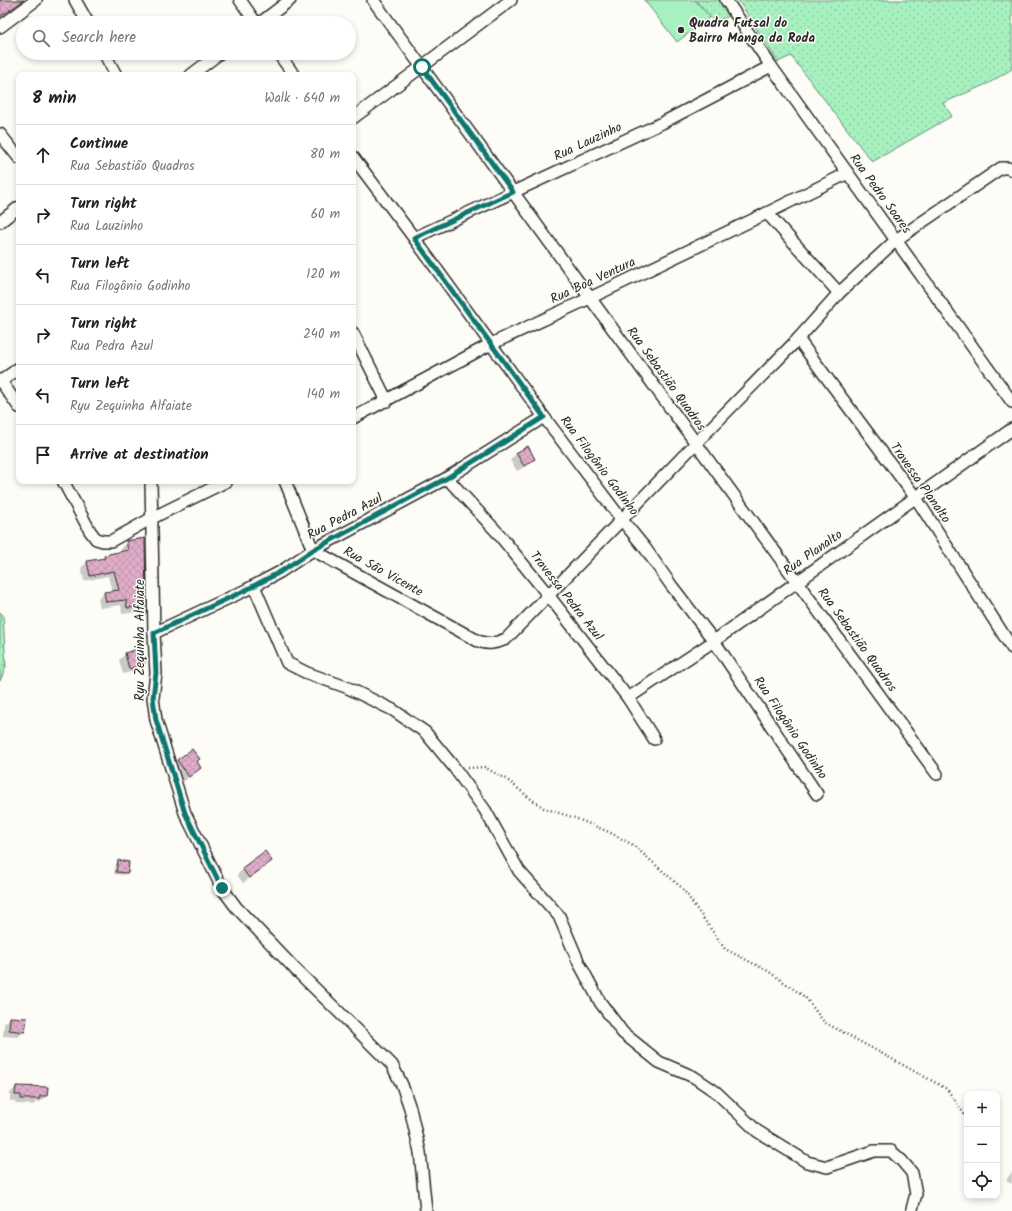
<!DOCTYPE html>
<meta charset="utf-8">
<style>
:root{--surface:#fff;--page:#f2f2f2;--text:#222;--muted:#767676;--line:#e0e0e0}
body{margin:0;font-family:Kalam,sans-serif;background:var(--page);color:var(--text)}
.controls{position:absolute;right:12px;bottom:12px;display:grid;overflow:hidden;border-radius:8px;box-shadow:0 2px 6px #0003}
.controls button{width:36px;height:36px;display:grid;place-items:center;padding:0;border:0;border-bottom:1px solid var(--line);background:var(--surface);color:var(--text);font:20px sans-serif}
.stop{position:absolute;width:12px;height:12px;margin:-9px;border:3px solid #0f766e;border-radius:50%;background:#fff}
.stop.end{background:#0f766e;border-color:#fff;box-shadow:0 1px 4px #0008}
.list{margin:0;padding:0;list-style:none}
h2{display:flex;justify-content:space-between;align-items:center;height:52px;margin:0;padding:0 16px;font-size:17px}
h2 small{font-size:13px;font-weight:400;color:var(--muted)}
.list li{display:grid;grid-template-columns:26px 1fr auto;gap:12px;align-items:center;box-sizing:border-box;height:60px;padding:0 16px;border-top:1px solid var(--line)}
.list b{display:block;font-size:15px;white-space:nowrap}
.list p{margin:0;font-size:13px;white-space:nowrap;color:var(--muted)}
.list em{font-size:13px;font-style:normal;color:var(--muted)}
.icon{flex:none;width:22px;height:22px;fill:none;stroke:currentColor;stroke-width:2;stroke-linecap:round;stroke-linejoin:round}
.map{position:relative;flex:none;width:1012px;height:1211px;overflow:hidden}
.search{position:absolute;background:var(--surface);box-shadow:0 2px 6px #0003;left:16px;top:16px;width:340px;height:44px;display:flex;align-items:center;gap:10px;box-sizing:border-box;padding:0 14px;border-radius:22px;color:var(--muted);font-size:15px}
.panel{position:absolute;background:var(--surface);box-shadow:0 2px 6px #0003;left:16px;top:72px;width:340px;height:412px;border-radius:8px}
.map>svg:first-child{display:block}
.grass{fill:url(#grass-dots);stroke:#698e75}
.forest{fill:url(#forest-firs);stroke:#698e75}
.garden{fill:#a7f0bf;stroke:#698e75}
.shadow{fill:#0003}
.building{fill:url(#building-cross-hatch);stroke:#2b2b2b}
.lines{fill:none;stroke-linecap:round;stroke-linejoin:round}
.minor-casing{stroke:#2b2b2b;stroke-width:14}
.path{stroke:#2b2b2b;stroke-width:2.5;stroke-dasharray:1 3;stroke-linecap:butt}
.minor{stroke:#fdfcf7;stroke-width:11}
.route{stroke:#0f766e;stroke-width:5}
.poi-dot{fill:#2b2b2b;stroke:#fdfcf7;stroke-width:1.5}
.labels{text-anchor:middle;dominant-baseline:central;stroke-width:3;stroke-linejoin:round;paint-order:stroke}
.poi-label{font-size:13px;font-weight:bold;fill:#2b2b2b;stroke:#fdfcf7;text-anchor:start}
.street-label{font-size:13px;fill:#2b2b2b;stroke:#fdfcf7}
</style>
<div class="map">
<svg width="1012" height="1211" viewBox="0 0 1012 1211">
<defs>
<pattern id="grass-dots" width="8" height="8" patternUnits="userSpaceOnUse"><rect width="8" height="8" fill="#a7f0bf"/><path d="M2 2h.1M6 6h.1" fill="none" stroke="#90cea4" stroke-width="1.8" stroke-linecap="round"/></pattern>
<pattern id="forest-firs" width="22" height="20" patternUnits="userSpaceOnUse"><rect width="22" height="20" fill="#a7f0bf"/><path d="M5 1l3.5 6h-7zM16 11l3.5 6h-7z" fill="#90cea4"/></pattern>
<pattern id="building-cross-hatch" width="8" height="8" patternUnits="userSpaceOnUse"><rect width="8" height="8" fill="#e0acc9"/><path d="M0 0l8 8M0 8l8-8" fill="none" stroke="#c094ad"/></pattern>
</defs>
<rect width="100%" height="100%" fill="#fdfcf7"/>
<filter id="ink" filterUnits="userSpaceOnUse"><feTurbulence type="fractalNoise" baseFrequency=".025" numOctaves="2"/><feDisplacementMap in="SourceGraphic" scale="8" xChannelSelector="R" yChannelSelector="G"/><feConvolveMatrix kernelMatrix="1 2 1 2 8 2 1 2 1" color-interpolation-filters="sRGB"/></filter>
<g filter="url(#ink)">
<g class="grass">
<polygon points="695,0 726,0 735,13 715,23"/>
<polygon points="738,0 1012,0 1012,69 989,83 943,103 952,116 872,162 791,56 778,62"/>
</g>
<polygon class="forest" points="0,612 3,615 6,667 0,681"/>
<polygon class="garden" points="644,0 695,0 710,17 677,42"/>
<g class="shadow">
<polygon points="527,448 534,459 528,465 517,471 510,460 516,454"/>
<polygon points="127,542 145,606 139,612 122,614 121,605 100,608 98,599 104,593 112,592 108,576 84,581 81,568 87,562 101,560 105,556 121,553 121,548"/>
<polygon points="125,654 144,664 138,670 123,674 119,660"/>
<polygon points="192,750 196,762 200,768 183,782 172,767 178,761"/>
<polygon points="271,861 265,867 243,883 237,875 243,869"/>
<polygon points="118,862 127,873 124,875 114,874 116,864"/>
<polygon points="10,1018 25,1031 18,1037 3,1036 4,1024"/>
<polygon points="16,1087 46,1088 46,1096 40,1102 36,1102 33,1105 15,1104 15,1101 10,1101 10,1093"/>
<polygon points="1012,1172 1012,1184 1006,1180"/>
</g>
<g class="building">
<polygon points="0,0 24,0 0,17"/>
<polygon points="528,446 535,459 524,466 516,453"/>
<polygon points="145,538 146,606 127,608 126,600 106,602 104,592 119,590 114,571 90,576 87,561 105,558 104,555 128,550 126,541"/>
<polygon points="141,648 145,664 129,669 125,653"/>
<polygon points="192,749 200,759 197,761 201,768 189,777 177,760"/>
<polygon points="265,851 272,861 249,878 242,868"/>
<polygon points="118,860 129,862 128,873 116,872"/>
<polygon points="10,1017 27,1018 25,1032 9,1030"/>
<polygon points="16,1086 48,1087 47,1096 40,1096 40,1099 21,1099 21,1095 15,1095"/>
</g>
<g class="lines">
<defs>
<g id="minor">
<polyline points="75,0 88,23"/>
<polyline points="240,0 256,23"/>
<polyline points="373,0 937,774"/>
<polyline points="726,0 771,66 1012,402"/>
<polyline points="260,23 290,0"/>
<polyline points="0,27 36,0"/>
<polyline points="104,53 116,75"/>
<polyline points="278,53 294,75"/>
<polyline points="191,75 220,53"/>
<polyline points="353,118 511,0"/>
<polyline points="0,134 19,158"/>
<polyline points="353,157 414,238 544,417 622,520 645,548 671,585 714,641 817,794"/>
<polyline points="767,213 839,293"/>
<polyline points="0,222 19,207"/>
<polyline points="414,238 662,123 771,66"/>
<polyline points="353,333 387,401"/>
<polyline points="798,339 916,498 1012,648"/>
<polyline points="0,380 19,407"/>
<polyline points="0,382 19,368"/>
<polyline points="353,418 491,344 590,298 767,213 848,173"/>
<polyline points="447,478 497,532 549,596 628,698 654,739"/>
<polyline points="63,481 90,531 96,539 103,541 111,541 152,518 227,481"/>
<polyline points="151,481 154,633 156,673 153,698 156,720 185,813 222,888 236,907 295,969 345,1018 392,1065 402,1085 410,1108 420,1152 426,1211"/>
<path d="M285,481L313,550L478,641C488,645 496,643 506,639L696,443L798,339L839,293L896,240L1001,168H1008L1012,170"/>
<polyline points="254,586 287,663 307,673 346,687 393,710 425,732 453,766 485,810 519,871 559,916 579,963 600,1002 623,1033 659,1062 694,1077 716,1092 757,1131 807,1162 827,1167 874,1151 891,1151 902,1161 912,1173 916,1194 912,1209"/>
<polyline points="154,633 246,590 280,572 313,550 447,478 544,417"/>
<polyline points="628,698 714,641 1012,429"/>
</g>
</defs>
<use href="#minor" class="minor-casing"/>
<polyline class="path" points="468,768 484,767 506,779 531,799 544,808 575,818 609,832 633,845 682,888 725,949 768,971 805,997 824,1022 947,1089 967,1118"/>
<use href="#minor" class="minor"/>
</g>
</g>
<g class="lines" filter="url(#ink)">
<polyline class="route" points="222,888 185,813 156,720 153,698 156,673 154,633 246,590 280,572 313,550 447,478 544,417 414,238 513,192 422,67"/>
</g>
<circle class="poi-dot" cx="681" cy="30" r="4"/>
<g class="labels">
<g class="poi-label">
<text x="689" y="23">Quadra Futsal do<tspan x="689" dy="15">Bairro Manga da Roda</tspan></text>
</g>
<g class="street-label">
<text transform="translate(588 142) rotate(-25)">Rua Lauzinho</text>
<text transform="translate(880 194) rotate(54)">Rua Pedro Soares</text>
<text transform="translate(593 281) rotate(-25)">Rua Boa Ventura</text>
<text transform="translate(666 379) rotate(54)">Rua Sebastião Quadros</text>
<text transform="translate(599 466) rotate(53)">Rua Filogônio Godinho</text>
<text transform="translate(920 483) rotate(55)">Travessa Planalto</text>
<text transform="translate(345 517) rotate(-28)">Rua Pedra Azul</text>
<text transform="translate(813 553) rotate(-35)">Rua Planalto</text>
<text transform="translate(383 572) rotate(29)">Rua São Vicente</text>
<text transform="translate(566 596) rotate(52)">Travessa Pedra Azul</text>
<text transform="translate(140 640) rotate(-90)">Ryu Zequinha Alfaiate</text>
<text transform="translate(857 640) rotate(54)">Rua Sebastião Quadros</text>
<text transform="translate(790 728) rotate(56)">Rua Filogônio Godinho</text>
</g>
</g>
</svg>
<div class="controls">
<button>+</button>
<button>−</button>
<button><svg class="icon" aria-label="locate" viewBox="0 0 24 24"><circle cx="12" cy="12" r="6"/><path d="M12 2v4M12 18v4M2 12h4M18 12h4"/></svg></button>
</div>
<div class="stop" style="left:422px;top:67px"></div>
<div class="stop end" style="left:222px;top:888px"></div>
<div class="search"><svg class="icon" aria-label="search" viewBox="0 0 24 24"><circle cx="10" cy="10" r="6"/><path d="M15 15l6 6"/></svg>Search here</div>
<section class="panel">
<h2>8 min<small>Walk · 640 m</small></h2>
<ul class="list">
<li><svg class="icon" aria-label="ahead" viewBox="0 0 24 24"><path d="M12 20V5M6 11l6-6 6 6"/></svg><div><b>Continue</b><p>Rua Sebastião Quadros</p></div><em>80 m</em></li>
<li><svg class="icon" aria-label="right" viewBox="0 0 24 24"><path d="M7 20v-9h11M14 6l5 5-5 5"/></svg><div><b>Turn right</b><p>Rua Lauzinho</p></div><em>60 m</em></li>
<li><svg class="icon" aria-label="left" viewBox="0 0 24 24"><path d="M17 20v-9H6M10 6l-5 5 5 5"/></svg><div><b>Turn left</b><p>Rua Filogônio Godinho</p></div><em>120 m</em></li>
<li><svg class="icon" aria-label="right" viewBox="0 0 24 24"><path d="M7 20v-9h11M14 6l5 5-5 5"/></svg><div><b>Turn right</b><p>Rua Pedra Azul</p></div><em>240 m</em></li>
<li><svg class="icon" aria-label="left" viewBox="0 0 24 24"><path d="M17 20v-9H6M10 6l-5 5 5 5"/></svg><div><b>Turn left</b><p>Ryu Zequinha Alfaiate</p></div><em>140 m</em></li>
<li><svg class="icon" aria-label="arrive" viewBox="0 0 24 24"><path d="M6 21V4h12l-3 4 3 4H6"/></svg><div><b>Arrive at destination</b></div></li>
</ul>
</section>
</div>
